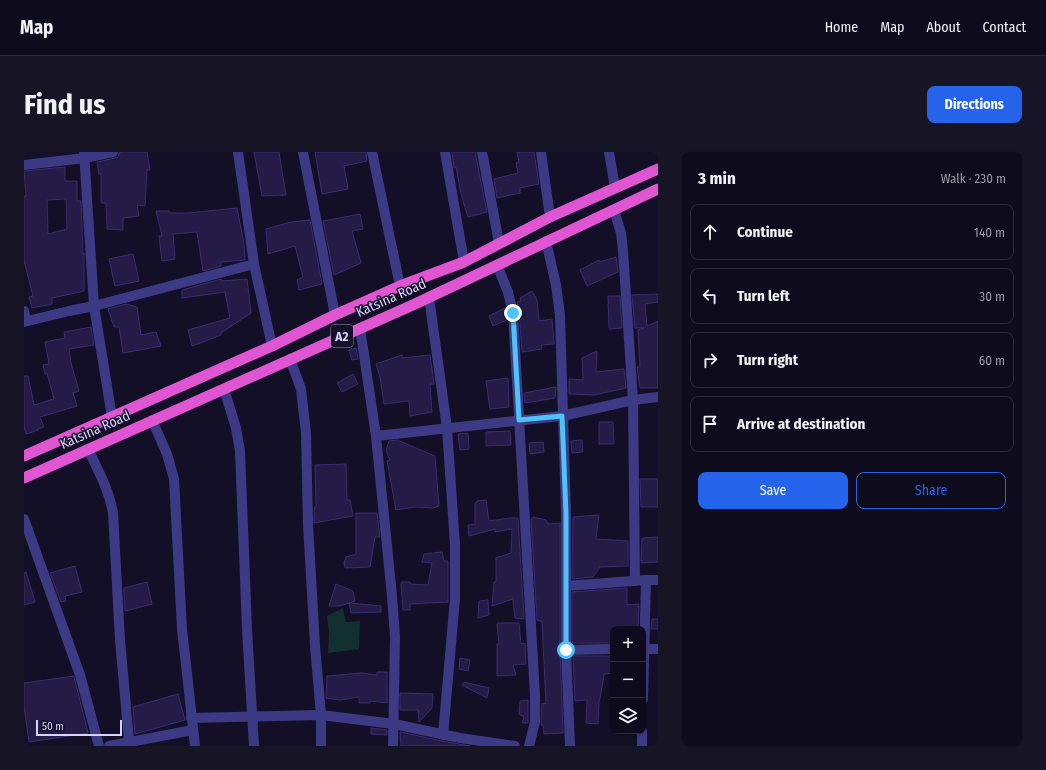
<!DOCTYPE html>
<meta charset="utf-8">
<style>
:root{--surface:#0e0b1c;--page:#171425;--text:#f1f3f6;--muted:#9b9ba3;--line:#2e2b3b;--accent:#2563eb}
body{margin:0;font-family:"Fira Sans Condensed",sans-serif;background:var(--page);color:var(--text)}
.controls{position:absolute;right:12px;bottom:12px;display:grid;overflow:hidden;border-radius:8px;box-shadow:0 1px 3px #0004}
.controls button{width:36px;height:36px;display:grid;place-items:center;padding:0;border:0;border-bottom:1px solid var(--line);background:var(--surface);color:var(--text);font:20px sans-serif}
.scale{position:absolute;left:12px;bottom:10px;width:86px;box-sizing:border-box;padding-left:4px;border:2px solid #d9d4ff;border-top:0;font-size:11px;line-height:14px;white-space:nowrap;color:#d9d4ff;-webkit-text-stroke:3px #130f26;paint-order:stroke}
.stop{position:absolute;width:12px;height:12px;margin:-9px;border:3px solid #4fc3f7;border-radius:50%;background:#fff}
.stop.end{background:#4fc3f7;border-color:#fff;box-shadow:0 1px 4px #0008}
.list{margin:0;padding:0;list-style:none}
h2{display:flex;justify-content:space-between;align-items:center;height:52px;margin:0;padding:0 16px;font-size:17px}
h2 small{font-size:13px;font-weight:400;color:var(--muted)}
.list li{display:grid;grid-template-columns:26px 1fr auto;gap:12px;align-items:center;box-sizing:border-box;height:56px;margin:0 8px 8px;padding:0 8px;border:1px solid var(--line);border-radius:8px}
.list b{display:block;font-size:15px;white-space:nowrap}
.list em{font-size:13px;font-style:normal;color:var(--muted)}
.actions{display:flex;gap:8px;padding:12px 16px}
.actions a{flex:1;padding:9px 0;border:1px solid var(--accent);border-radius:8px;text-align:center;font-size:14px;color:var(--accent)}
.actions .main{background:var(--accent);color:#fff}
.icon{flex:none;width:22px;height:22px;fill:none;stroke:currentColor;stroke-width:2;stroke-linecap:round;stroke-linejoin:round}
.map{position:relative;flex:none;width:634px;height:594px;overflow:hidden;border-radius:8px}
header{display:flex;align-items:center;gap:24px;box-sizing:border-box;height:56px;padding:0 20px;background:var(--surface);border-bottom:1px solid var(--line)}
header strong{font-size:19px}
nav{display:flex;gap:22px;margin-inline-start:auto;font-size:14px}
.intro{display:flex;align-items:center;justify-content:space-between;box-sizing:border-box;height:96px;padding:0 24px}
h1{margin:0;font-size:28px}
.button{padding:10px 18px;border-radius:8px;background:var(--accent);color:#fff;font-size:14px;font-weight:700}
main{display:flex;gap:24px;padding:0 24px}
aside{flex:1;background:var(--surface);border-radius:8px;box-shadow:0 1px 3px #0004}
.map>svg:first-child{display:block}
.green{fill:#12302f}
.building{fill:#241b47;stroke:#3b2d73;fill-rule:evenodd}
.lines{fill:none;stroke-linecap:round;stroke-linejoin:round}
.minor{stroke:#3d3a85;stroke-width:10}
.trunk{stroke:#e055d1;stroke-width:11}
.route{stroke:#4fc3f7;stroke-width:5}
.labels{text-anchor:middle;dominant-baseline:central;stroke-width:3;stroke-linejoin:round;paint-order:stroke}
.shield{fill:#130f26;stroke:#9e99be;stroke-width:1}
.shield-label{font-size:13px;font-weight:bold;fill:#d9d4ff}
.street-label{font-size:14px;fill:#d9d4ff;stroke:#130f26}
</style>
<header>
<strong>Map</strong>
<nav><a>Home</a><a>Map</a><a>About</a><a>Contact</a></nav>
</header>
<div class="intro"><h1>Find us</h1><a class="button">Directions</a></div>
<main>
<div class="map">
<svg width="634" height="594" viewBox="0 0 634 594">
<rect width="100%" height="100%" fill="#130f26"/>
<polygon class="green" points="319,456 322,470 336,469 335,497 304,501 305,481 303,464"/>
<g class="building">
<polygon points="98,0 123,0 126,18 123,18 121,54 113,53 115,64 99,66 99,78 83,77 82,51 77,51 77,22 75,22 73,10 91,6 94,5 95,1"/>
<polygon points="230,0 255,0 262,43 238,44"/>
<polygon points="291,0 342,0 343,9 320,14 324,37 298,42"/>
<polygon points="428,0 451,0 463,60 444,65 437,42 432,15 430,16"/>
<polygon points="493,0 510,0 515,32 496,36 496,41 473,46 470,27 494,21 492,11 495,10"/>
<path d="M41,15V29H53V49H57L59,102L60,101V139L28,146V152L8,156L5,145L9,144L0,109V44H2L0,19ZM42,47L43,77L24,82L23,48Z"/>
<polygon points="213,56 220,92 221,108 197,110 197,114 179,119 173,80 149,82 151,107 138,109 135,84 138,84 132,59 145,59 146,61 164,61"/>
<polygon points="336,62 339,77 328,79 337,111 310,123 299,69"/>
<polygon points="286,68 298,132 275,138 273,128 279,125 271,94 244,102 242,77 267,70"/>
<polygon points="109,102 115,129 91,134 85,107"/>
<polygon points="592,105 594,120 563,134 556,118 575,108 576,110"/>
<polygon points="197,127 198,129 223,127 227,161 197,181 197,183 168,194 164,178 206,166 201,140 158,146 158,138"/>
<polygon points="508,139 513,148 515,169 528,167 530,192 517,193 518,197 498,200 495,160 493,150 497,149 496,146"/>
<polygon points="634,142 634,150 621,152 623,174 634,169 634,236 616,236 613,215 616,215 614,178 620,176 611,176 608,143"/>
<polygon points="584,144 596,144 598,176 585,177"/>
<polygon points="102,152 113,155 117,183 132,180 137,194 99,201 95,175 90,175 84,157"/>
<polygon points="481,156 483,168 469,174 465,164"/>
<polygon points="67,175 70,193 45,197 47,211 55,239 49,241 53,254 16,265 20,275 14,277 14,278 2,282 0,275 0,224 4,224 10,253 30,247 23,221 21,222 19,213 25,212 21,190 41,186 40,180"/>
<polygon points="332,196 334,207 328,208 325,198"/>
<polygon points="573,199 572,220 600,217 602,236 570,243 545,242 545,227 559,228 558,206"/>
<polygon points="378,203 378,206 406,203 410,232 406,232 408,260 386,264 385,249 360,252 356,225 352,212"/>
<polygon points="329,222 334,232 318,240 313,231"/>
<polygon points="484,226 485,255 466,257 462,229"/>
<polygon points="532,235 531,246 501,251 500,241"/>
<polygon points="575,270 589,270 590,292 575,292"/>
<polygon points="486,279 487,293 462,294 462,280"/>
<polygon points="444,281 445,297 436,298 434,282"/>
<polygon points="373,288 411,304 415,354 409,356 391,355 372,358 363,309 366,308 362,298 365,289"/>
<polygon points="558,288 559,300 548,301 547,289"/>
<polygon points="519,290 520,300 506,302 505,291"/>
<polygon points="322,312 323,348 326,348 329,364 290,371 290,358 291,355 292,355 291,313"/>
<polygon points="616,327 634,327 634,355 617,355"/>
<polygon points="462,348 465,369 486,366 494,366 500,467 491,466 489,447 468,454 470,430 472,430 472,406 487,401 488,377 471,380 471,377 445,384 444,373 451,372 451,351 453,350 453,349"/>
<polygon points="332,361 353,361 356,385 351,385 346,415 321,416 320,411 322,405 332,402"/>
<polygon points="575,363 572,387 604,389 604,414 576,415 569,425 548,427 549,365"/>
<polygon points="509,365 522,368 524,372 536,371 536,498 539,581 520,582 519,573 517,573 518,551 522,552 518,470 513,468 507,367 509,367"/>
<polygon points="634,385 634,410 617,411 618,386"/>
<polygon points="418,400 420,409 424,409 424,450 386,452 386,458 379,458 377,430 386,430 386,432 404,433 408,411 398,410 400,402"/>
<polygon points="51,414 58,440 41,444 42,449 37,450 26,421"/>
<polygon points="2,420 11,450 0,453 0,421"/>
<polygon points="123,430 128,452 101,459 100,436"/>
<polygon points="312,432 329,439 331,449 316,454 305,454"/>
<polygon points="603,436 603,453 615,452 614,477 589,477 589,491 548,491 548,440"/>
<polygon points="464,448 465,463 454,466 455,449"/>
<polygon points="325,451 357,454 357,460 327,461"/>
<polygon points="628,467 634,467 634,477 627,477"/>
<polygon points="473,471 495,471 497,492 501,491 502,512 489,513 492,523 473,524 473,492 475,492"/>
<polygon points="549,504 589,504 589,521 580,522 576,547 575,548 574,572 562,571 563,548 551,549"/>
<polygon points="436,506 446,508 444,519 435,517"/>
<polygon points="353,520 363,520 363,551 346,549 346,551 335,551 335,545 316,548 302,546 303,524 337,521 353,523"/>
<polygon points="50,524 64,581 5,590 0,554 0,531"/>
<polygon points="440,530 465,536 463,546 438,533"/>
<polygon points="376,541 409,542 408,556 395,570 394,558 376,558"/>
<polygon points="154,542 161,568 111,582 109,555"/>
<polygon points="504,548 504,571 498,571 500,565 495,562 496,549"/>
<polygon points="347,576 363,578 363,583 347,582"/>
<polygon points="376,580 418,589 446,594 377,594"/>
</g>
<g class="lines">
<g class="minor">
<polyline points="60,0 70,154 88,265"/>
<polyline points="214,0 230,112 248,194"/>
<polyline points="279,0 311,163"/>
<polyline points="348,0 376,134"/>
<polyline points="421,0 440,110"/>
<polyline points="458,0 475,91"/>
<polyline points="517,0 526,65"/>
<polyline points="585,0 591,36"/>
<polyline points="0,13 61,6 89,0"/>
<polyline points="590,58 597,81 599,99 609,248 611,429"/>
<polyline points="522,89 532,133 536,163 542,362 542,498 546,594"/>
<polyline points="473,113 484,140 489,161 511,544 511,570 505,594"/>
<polyline points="405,145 423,276 431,393 431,447 419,583"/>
<polyline points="0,159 2,169"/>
<polyline points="0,170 45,159 70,154 230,112"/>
<polyline points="336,176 352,284 368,444 371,485 369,594"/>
<polyline points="266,207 277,237 282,281 284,372 291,494 297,563 297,594"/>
<polyline points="200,237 212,276 216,299 223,477 230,594"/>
<polyline points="128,268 143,302 150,327 158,477 171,594"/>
<polyline points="352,284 538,264 609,248 634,245"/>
<path d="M64,297C74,318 85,338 89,361L96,488L105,589"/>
<polyline points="0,367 56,523 75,594"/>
<polyline points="622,428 634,428"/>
<polyline points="542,434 622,428 619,547"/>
<polyline points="619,497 634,497"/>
<polyline points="542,498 589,497"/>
<polyline points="167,566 297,563 370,572 436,586 491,594"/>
<polyline points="85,594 169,578"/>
<polyline points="618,594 618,579"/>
</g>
<g class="trunk">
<polyline points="0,304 248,194 311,163 376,134 440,110 526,65 634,17"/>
<polyline points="0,326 391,152 634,37"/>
</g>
</g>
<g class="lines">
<polyline class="route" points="489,161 495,268 538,264 542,362 542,498"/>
</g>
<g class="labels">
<rect class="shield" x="307" y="173" width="22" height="22" rx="3"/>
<g class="shield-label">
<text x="318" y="184">A2</text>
</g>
<g class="street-label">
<text transform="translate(367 146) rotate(-24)">Katsina Road</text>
<text transform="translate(71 278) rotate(-24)">Katsina Road</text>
</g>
</g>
</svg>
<div class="controls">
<button>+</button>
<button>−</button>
<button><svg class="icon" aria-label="layers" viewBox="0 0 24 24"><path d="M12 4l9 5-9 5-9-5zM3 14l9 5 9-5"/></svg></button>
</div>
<div class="scale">50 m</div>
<div class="stop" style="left:542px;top:498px"></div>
<div class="stop end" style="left:489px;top:161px"></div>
</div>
<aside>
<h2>3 min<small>Walk · 230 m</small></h2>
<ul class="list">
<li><svg class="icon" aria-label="ahead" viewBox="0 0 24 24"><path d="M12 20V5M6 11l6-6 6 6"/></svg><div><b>Continue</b></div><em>140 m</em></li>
<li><svg class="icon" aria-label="left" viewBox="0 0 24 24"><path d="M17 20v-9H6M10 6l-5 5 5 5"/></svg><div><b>Turn left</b></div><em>30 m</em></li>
<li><svg class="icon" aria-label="right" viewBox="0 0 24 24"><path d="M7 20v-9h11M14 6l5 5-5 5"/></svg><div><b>Turn right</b></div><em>60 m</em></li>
<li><svg class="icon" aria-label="arrive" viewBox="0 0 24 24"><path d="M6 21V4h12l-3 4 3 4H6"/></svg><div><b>Arrive at destination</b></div></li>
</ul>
<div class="actions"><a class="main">Save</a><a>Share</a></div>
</aside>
</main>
